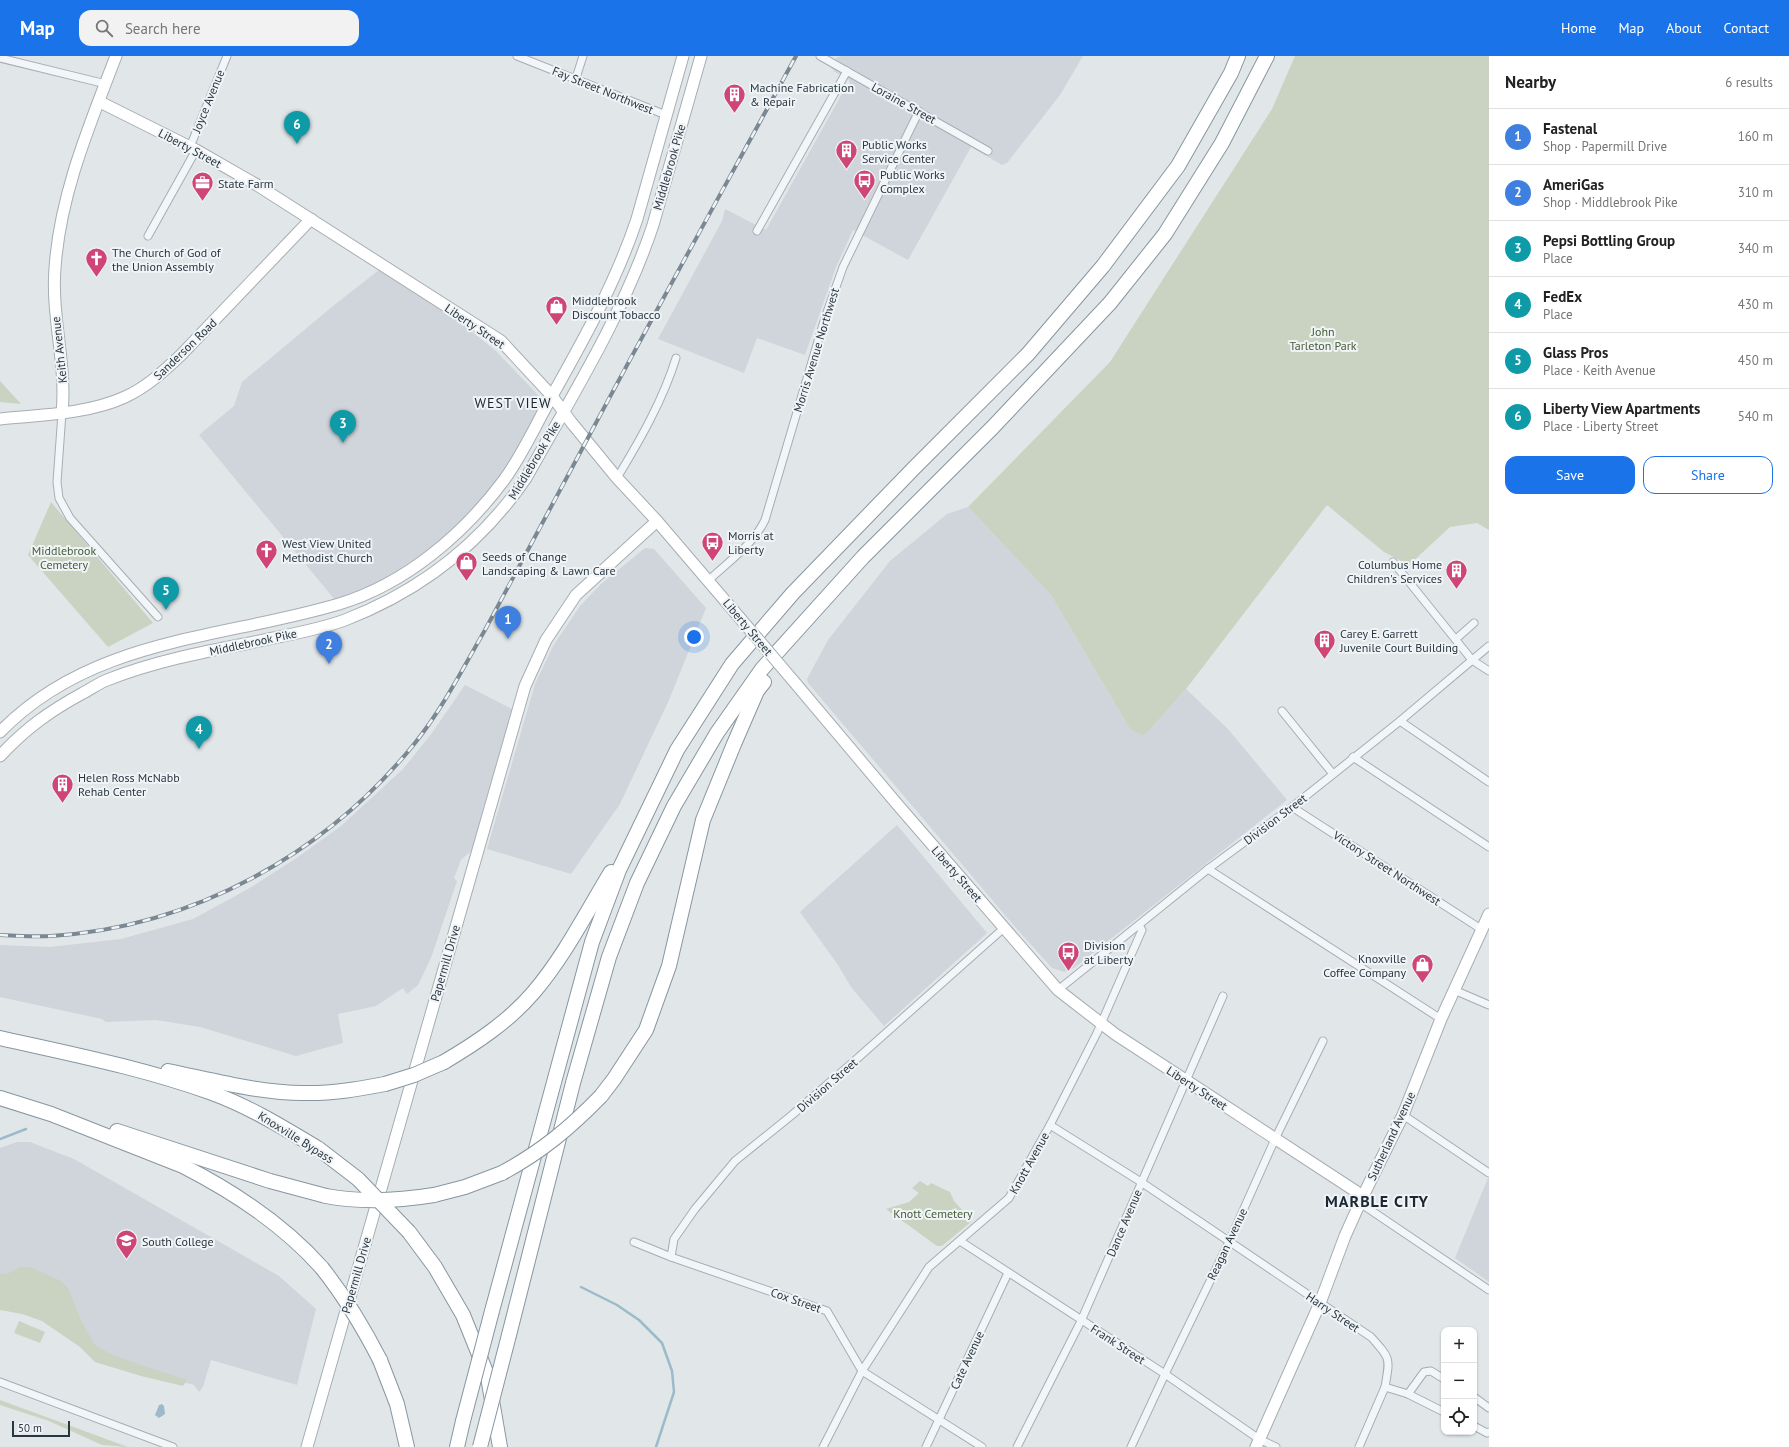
<!DOCTYPE html>
<meta charset="utf-8">
<style>
:root{--surface:#fff;--page:#f2f2f2;--text:#222;--muted:#767676;--line:#e0e0e0;--accent:#1a73e8}
body{margin:0;font-family:"PT Sans",sans-serif;background:var(--page);color:var(--text)}
.controls{position:absolute;right:12px;bottom:12px;display:grid;overflow:hidden;border-radius:8px;box-shadow:0 1px 3px #0004}
.controls button{width:36px;height:36px;display:grid;place-items:center;padding:0;border:0;border-bottom:1px solid var(--line);background:var(--surface);color:var(--text);font:20px sans-serif}
.scale{position:absolute;left:12px;bottom:10px;width:58px;box-sizing:border-box;padding-left:4px;border:2px solid #293741;border-top:0;font-size:11px;line-height:14px;white-space:nowrap;color:#293741;-webkit-text-stroke:3px #f0f4f7;paint-order:stroke}
.you{position:absolute;left:694px;top:581px;width:14px;height:14px;margin:-10px;border:3px solid #fff;border-radius:50%;background:#1a73e8;box-shadow:0 0 0 6px #1a73e833}
.badge{display:grid;place-items:center;width:26px;height:26px;border-radius:50%;background:var(--accent);color:#fff;font-size:13px;font-weight:700}
.pin{position:absolute;translate:-50% -33px;filter:drop-shadow(0 1px 2px #0008)}
.pin::after{content:'';position:absolute;top:21px;width:14px;height:12px;background:inherit;clip-path:polygon(0 0,100% 0,50% 100%)}
.list{margin:0;padding:0;list-style:none}
h2{display:flex;justify-content:space-between;align-items:center;height:52px;margin:0;padding:0 16px;font-size:17px}
h2 small{font-size:13px;font-weight:400;color:var(--muted)}
.list li{display:grid;grid-template-columns:26px 1fr auto;gap:12px;align-items:center;box-sizing:border-box;height:56px;padding:0 16px;border-top:1px solid var(--line)}
.list b{display:block;font-size:15px;white-space:nowrap}
.list p{margin:0;font-size:13px;white-space:nowrap;color:var(--muted)}
.list em{font-size:13px;font-style:normal;color:var(--muted)}
.actions{display:flex;gap:8px;padding:12px 16px}
.actions a{flex:1;padding:9px 0;border:1px solid var(--accent);border-radius:12px;text-align:center;font-size:14px;color:var(--accent)}
.actions .main{background:var(--accent);color:#fff}
.icon{flex:none;width:22px;height:22px;fill:none;stroke:currentColor;stroke-width:2;stroke-linecap:round;stroke-linejoin:round}
.map{position:relative;flex:none;width:1489px;height:1391px;overflow:hidden}
header{display:flex;align-items:center;gap:24px;box-sizing:border-box;height:56px;padding:0 20px;background:var(--accent);color:#fff}
header strong{font-size:19px}
nav{display:flex;gap:22px;margin-inline-start:auto;font-size:14px}
.search{width:280px;height:36px;background:var(--page);display:flex;align-items:center;gap:10px;box-sizing:border-box;padding:0 14px;border-radius:12px;color:var(--muted);font-size:15px}
main{display:flex}
aside{flex:1;background:var(--surface)}
.map>svg:first-child{display:block}
.built{fill:#cfd5db}
.green{fill:#cad3c2}
.water{fill:#9bbbca}
.lines{fill:none;stroke-linecap:round;stroke-linejoin:round}
.stream{stroke:#9bbbca;stroke-width:2.5}
.street-casing{stroke:#a6aeb3;stroke-width:9}
.secondary-casing{stroke:#a6aeb3;stroke-width:13}
.highway-casing{stroke:#8896a0;stroke-width:16}
.street{stroke:#f3f6f8;stroke-width:7}
.secondary{stroke:#fff;stroke-width:11}
.highway{stroke:#fff;stroke-width:14}
.rail-casing{stroke:#7a8893;stroke-width:4}
.rail{stroke:#f0f4f7;stroke-width:2.5;stroke-dasharray:8;stroke-linecap:butt}
.secondary-bridge-casing{stroke:#a6aeb3;stroke-width:13;stroke-linecap:butt}
.highway-bridge-casing{stroke:#8896a0;stroke-width:16;stroke-linecap:butt}
.secondary-bridge{stroke:#fff;stroke-width:11}
.highway-bridge{stroke:#fff;stroke-width:14}
.labels{text-anchor:middle;dominant-baseline:central;stroke-width:4;stroke-linejoin:round;paint-order:stroke}
.poi-label{font-size:12px;fill:#293741;stroke:#f0f4f7;text-anchor:start}
.street-label{font-size:12px;fill:#293741;stroke:#f0f4f7}
.park-label{font-size:12px;fill:#455d36;stroke:#f0f4f7}
.quarter-label{font-size:14px;letter-spacing:1px;fill:#1b2732;stroke:#f0f4f7}
.district-label{font-size:16px;font-weight:bold;letter-spacing:1px;fill:#1b2732;stroke:#f0f4f7}
</style>
<header>
<strong>Map</strong>
<div class="search"><svg class="icon" aria-label="search" viewBox="0 0 24 24"><circle cx="10" cy="10" r="6"/><path d="M15 15l6 6"/></svg>Search here</div>
<nav><a>Home</a><a>Map</a><a>About</a><a>Contact</a></nav>
</header>
<main>
<div class="map">
<svg width="1489" height="1391" viewBox="0 0 1489 1391">
<rect width="100%" height="100%" fill="#e1e6e9"/>
<g class="built">
<polygon points="841,0 1083,0 1060,39 1007,107 1002,109 971,91 908,204 853,174 836,211 805,299 757,282 744,317 658,283 722,165 725,153 766,174 843,36 850,28 849,24 835,16 831,12 836,2"/>
<polygon points="379,214 459,265 496,295 537,338 540,342 540,351 518,393 502,418 476,451 437,488 385,523 361,535 335,544 199,379 234,350 242,326 333,250"/>
<polygon points="968,451 1051,539 1130,673 1147,677 1186,633 1228,673 1287,744 1074,912 1064,916 1052,912 1016,872 808,627 807,623 828,584 890,505 947,458"/>
<polygon points="645,492 654,493 706,552 669,644 620,748 571,818 487,793 535,628 553,590 580,550 601,528"/>
<polygon points="465,629 512,653 471,795 461,804 454,822 457,825 431,902 418,929 407,938 403,932 376,950 338,958 343,987 296,1000 200,971 156,964 106,966 102,963 0,941 0,889 50,891 121,883 193,863 248,833 298,801 341,770 403,713 432,677"/>
<polygon points="897,769 987,877 884,970 851,931 838,909 800,856"/>
<polygon points="17,1086 30,1086 74,1103 279,1220 316,1253 297,1329 211,1304 203,1331 199,1336 194,1329 140,1314 73,1278 0,1246 0,1092"/>
<polygon points="1488,1122 1489,1123 1489,1226 1455,1202"/>
</g>
<g class="green">
<polygon points="1295,0 1489,0 1489,474 1477,467 1450,471 1409,509 1384,496 1327,449 1186,633 1147,677 1142,679 1130,673 1051,539 968,451 1110,306 1272,53"/>
<polygon points="0,325 21,348 0,346"/>
<polygon points="51,446 153,567 108,591 28,499"/>
<polygon points="920,1125 928,1130 931,1127 950,1136 954,1145 972,1165 942,1190 937,1190 886,1153 909,1146 919,1137 912,1132"/>
<polygon points="20,1211 30,1211 61,1225 68,1232 81,1264 94,1288 109,1297 132,1306 187,1324 183,1330 141,1320 95,1306 80,1291 42,1265 22,1258 0,1254 0,1217 7,1218"/>
<polygon points="19,1265 45,1276 40,1287 14,1277"/>
<polygon points="0,1344 128,1391 102,1389 49,1365 0,1349"/>
</g>
<polygon class="water" points="162,1348 164,1350 165,1358 159,1362 155,1359 159,1349"/>
<g class="lines">
<g class="stream">
<polyline points="0,1083 26,1073"/>
<polyline points="581,1231 617,1249 639,1264 662,1287 672,1315 674,1336 656,1391"/>
</g>
<defs>
<g id="street">
<polyline points="517,0 666,59"/>
<polyline points="820,0 988,95"/>
<polyline points="0,2 106,28"/>
<polyline points="576,22 583,0"/>
<polyline points="190,91 227,0"/>
<polyline points="757,175 847,15"/>
<polyline points="148,180 196,94"/>
<polyline points="62,357 57,426 59,442 70,462 158,561"/>
<path d="M617,422C640,384 663,344 676,302"/>
<polyline points="1393,506 1472,604 1489,615"/>
<path d="M709,524C728,506 753,489 765,464L824,265L843,211L919,55"/>
<polyline points="1456,583 1474,567"/>
<polyline points="1282,655 1333,718"/>
<polyline points="1400,665 1489,726"/>
<polyline points="1353,701 1489,791"/>
<polyline points="1292,751 1481,873"/>
<polyline points="1208,813 1441,963"/>
<polyline points="1058,934 1208,813 1292,751 1400,665 1489,590"/>
<polyline points="1454,934 1489,949"/>
<polyline points="1403,1059 1489,1117"/>
<path d="M1050,1069L1141,1126L1371,1281C1391,1303 1390,1302 1385,1331L1408,1338L1444,1356"/>
<polyline points="1360,1147 1489,1234"/>
<polyline points="960,1185 1165,1318 1259,1383 1276,1391"/>
<polyline points="634,1186 671,1201 827,1255 862,1315 982,1391"/>
<polyline points="671,1201 674,1183 695,1153 735,1105 792,1059 851,1008 1004,872"/>
<polyline points="0,1326 173,1391"/>
<polyline points="1408,1338 1424,1316 1431,1315 1444,1323"/>
<polyline points="1474,1341 1489,1352"/>
<polyline points="1474,1370 1487,1377 1489,1376"/>
<polyline points="823,1391 862,1315 929,1211 1009,1142 1050,1069 1097,977 1142,874 1139,869"/>
<polyline points="926,1391 1008,1217"/>
<polyline points="1017,1391 1081,1265 1223,940"/>
<polyline points="1131,1391 1165,1318 1229,1186 1275,1083 1323,985"/>
<polyline points="1359,1391 1385,1331"/>
</g>
<g id="secondary">
<polyline points="100,46 196,94 257,129 501,285 552,340 571,366 617,422 657,465 739,561"/>
<path d="M62,357C67,309 51,260 55,212C60,138 90,68 116,0"/>
<path d="M0,363C40,359 88,358 125,341C147,331 164,315 181,299L311,163"/>
<polyline points="796,628 897,748 1058,934 1115,978 1363,1140"/>
<path d="M0,676C91,582 221,583 339,548C405,528 463,479 504,424C523,398 536,368 552,340C584,283 616,226 637,163L683,0"/>
<path d="M0,700C26,672 50,655 83,637C91,633 99,627 107,624C152,606 202,596 250,587C281,580 315,575 345,564C420,535 481,488 526,422C572,340 623,259 653,169L701,0"/>
<polyline points="307,1391 525,630 546,584 576,539 657,465"/>
<polyline points="1256,1391 1320,1247 1345,1180 1363,1140 1403,1059 1441,963 1489,858"/>
</g>
<g id="highway">
<path d="M0,982C71,998 143,1012 212,1037C250,1051 284,1072 319,1093"/>
<path d="M444,1006C476,987 508,966 533,937C564,901 586,857 611,816"/>
<path d="M168,1015C212,1024 259,1037 303,1037C331,1038 358,1033 385,1028"/>
<polyline points="601,1040 614,1023 646,974 669,910 703,764 734,688 757,635 764,626"/>
<path d="M0,1042L51,1058L183,1110C234,1136 283,1168 322,1212"/>
<polyline points="117,1075 270,1125 326,1140"/>
<polyline points="434,1139 465,1131 502,1117"/>
<polyline points="409,1176 435,1211 463,1259 488,1321 500,1391"/>
<polyline points="492,1255 592,886 619,814 677,694 732,608 793,537 914,412 1028,298 1103,210 1178,110 1231,17 1238,0"/>
<polyline points="509,1279 573,1027 609,901 637,827 674,750 717,677 762,613 863,501 993,371 1110,247 1165,178 1222,87 1267,0"/>
<polyline points="380,1304 397,1348 407,1391"/>
<polyline points="457,1391 463,1365"/>
</g>
</defs>
<use href="#street" class="street-casing"/>
<use href="#secondary" class="secondary-casing"/>
<use href="#highway" class="highway-casing"/>
<use href="#street" class="street"/>
<use href="#secondary" class="secondary"/>
<use href="#highway" class="highway"/>
<defs>
<path id="rail" d="M0,879C17,880 34,881 51,880C193,871 326,798 415,687C443,652 463,612 485,574C517,514 549,455 581,395C651,263 724,132 796,0"/>
</defs>
<use href="#rail" class="rail-casing"/>
<use href="#rail" class="rail"/>
<defs>
<polyline id="secondary-bridge" points="739,561 796,628"/>
<g id="highway-bridge">
<polyline points="385,1028 414,1019 444,1006"/>
<polyline points="319,1093 358,1123 409,1176"/>
<path d="M502,1117C541,1096 570,1072 601,1040"/>
<path d="M326,1140C363,1147 397,1145 434,1139"/>
<path d="M322,1212C345,1241 363,1271 380,1304"/>
<polyline points="463,1365 492,1255"/>
<polyline points="480,1391 509,1279"/>
</g>
</defs>
<use href="#secondary-bridge" class="secondary-bridge-casing"/>
<use href="#highway-bridge" class="highway-bridge-casing"/>
<use href="#secondary-bridge" class="secondary-bridge"/>
<use href="#highway-bridge" class="highway-bridge"/>
</g>
<defs>
<symbol id="building-pin" viewBox="-11 -11 22 30"><path d="M0 17L-7.5 6A9.5 9.5 0 1 1 7.5 6Z" fill="#cf4576" stroke="#f0f4f7"/><path d="M-4-6H4V6H1V3H-1V6H-4ZM-2.5-4.3h1.7v1.8h-1.7ZM.8-4.3h1.7v1.8H.8ZM-2.5-1h1.7V.8h-1.7ZM.8-1h1.7V.8H.8Z" fill="#fff"/></symbol>
<symbol id="bus-pin" viewBox="-11 -11 22 30"><path d="M0 17L-7.5 6A9.5 9.5 0 1 1 7.5 6Z" fill="#cf4576" stroke="#f0f4f7"/><path d="M-5-6H5V4H4V6H2V4H-2V6H-4V4H-5ZM-3.5-4V0h7V-4ZM-3.5 1.2v1.5H-2V1.2ZM2 1.2v1.5H3.5V1.2Z" fill="#fff"/></symbol>
<symbol id="office-pin" viewBox="-11 -11 22 30"><path d="M0 17L-7.5 6A9.5 9.5 0 1 1 7.5 6Z" fill="#cf4576" stroke="#f0f4f7"/><path d="M-6-3h4V-5.5h4V-3h4V5H-6ZM-1-4.5V-3h2v-1.5ZM-6 0V1H6V0Z" fill="#fff"/></symbol>
<symbol id="church-pin" viewBox="-11 -11 22 30"><path d="M0 17L-7.5 6A9.5 9.5 0 1 1 7.5 6Z" fill="#cf4576" stroke="#f0f4f7"/><path d="M-1.2-6h2.4v3.5h3.3v2.4h-3.3V6h-2.4V-.1h-3.3v-2.4h3.3Z" fill="#fff"/></symbol>
<symbol id="shop-pin" viewBox="-11 -11 22 30"><path d="M0 17L-7.5 6A9.5 9.5 0 1 1 7.5 6Z" fill="#cf4576" stroke="#f0f4f7"/><path d="M-5-2.5h2.3a2.7 3.5 0 0 1 5.4 0H5L5.5 6h-11ZM-1.5-2.5h3a1.5 2.3 0 0 0-3 0Z" fill="#fff"/></symbol>
<symbol id="university-pin" viewBox="-11 -11 22 30"><path d="M0 17L-7.5 6A9.5 9.5 0 1 1 7.5 6Z" fill="#cf4576" stroke="#f0f4f7"/><path d="M0-5L7-2L0 1L-7-2ZM-4 1L0 2.5L4 1V4Q0 6-4 4Z" fill="#fff"/></symbol>
</defs>
<g fill-rule="evenodd">
<use href="#building-pin" x="722" y="26" width="25" height="34"/>
<use href="#building-pin" x="834" y="82" width="25" height="34"/>
<use href="#bus-pin" x="852" y="112" width="25" height="34"/>
<use href="#office-pin" x="190" y="114" width="25" height="34"/>
<use href="#church-pin" x="84" y="190" width="25" height="34"/>
<use href="#shop-pin" x="544" y="238" width="25" height="34"/>
<use href="#bus-pin" x="700" y="474" width="25" height="34"/>
<use href="#church-pin" x="254" y="482" width="25" height="34"/>
<use href="#shop-pin" x="454" y="494" width="25" height="34"/>
<use href="#building-pin" x="1444" y="502" width="25" height="34"/>
<use href="#building-pin" x="1312" y="572" width="25" height="34"/>
<use href="#building-pin" x="50" y="716" width="25" height="34"/>
<use href="#bus-pin" x="1056" y="884" width="25" height="34"/>
<use href="#shop-pin" x="1410" y="896" width="25" height="34"/>
<use href="#university-pin" x="114" y="1172" width="25" height="34"/>
</g>
<g class="labels">
<g class="poi-label">
<text x="750" y="31">Machine Fabrication<tspan x="750" dy="14">&amp; Repair</tspan></text>
<text x="862" y="88">Public Works<tspan x="862" dy="14">Service Center</tspan></text>
<text x="880" y="118">Public Works<tspan x="880" dy="14">Complex</tspan></text>
<text x="218" y="127">State Farm</text>
<text x="112" y="196">The Church of God of<tspan x="112" dy="14">the Union Assembly</tspan></text>
<text x="572" y="244">Middlebrook<tspan x="572" dy="14">Discount Tobacco</tspan></text>
<text x="728" y="479">Morris at<tspan x="728" dy="14">Liberty</tspan></text>
<text x="282" y="487">West View United<tspan x="282" dy="14">Methodist Church</tspan></text>
<text x="482" y="500">Seeds of Change<tspan x="482" dy="14">Landscaping &amp; Lawn Care</tspan></text>
<text x="1442" y="508" text-anchor="end">Columbus Home<tspan x="1442" dy="14">Children's Services</tspan></text>
<text x="1340" y="577">Carey E. Garrett<tspan x="1340" dy="14">Juvenile Court Building</tspan></text>
<text x="78" y="721">Helen Ross McNabb<tspan x="78" dy="14">Rehab Center</tspan></text>
<text x="1084" y="889">Division<tspan x="1084" dy="14">at Liberty</tspan></text>
<text x="1406" y="902" text-anchor="end">Knoxville<tspan x="1406" dy="14">Coffee Company</tspan></text>
<text x="142" y="1185">South College</text>
</g>
<g class="street-label">
<text transform="translate(603 34) rotate(22)">Fay Street Northwest</text>
<text transform="translate(208 45) rotate(-68)">Joyce Avenue</text>
<text transform="translate(904 47) rotate(29)">Loraine Street</text>
<text transform="translate(190 92) rotate(28)">Liberty Street</text>
<text transform="translate(669 111) rotate(-74)">Middlebrook Pike</text>
<text transform="translate(475 270) rotate(34)">Liberty Street</text>
<text transform="translate(185 293) rotate(-44)">Sanderson Road</text>
<text transform="translate(59 294) rotate(-96)">Keith Avenue</text>
<text transform="translate(816 294) rotate(-73)">Morris Avenue Northwest</text>
<text transform="translate(534 404) rotate(-59)">Middlebrook Pike</text>
<text transform="translate(748 571) rotate(50)">Liberty Street</text>
<text transform="translate(253 586) rotate(-12)">Middlebrook Pike</text>
<text transform="translate(1275 763) rotate(-37)">Division Street</text>
<text transform="translate(1387 812) rotate(33)">Victory Street Northwest</text>
<text transform="translate(957 818) rotate(49)">Liberty Street</text>
<text transform="translate(445 907) rotate(-74)">Papermill Drive</text>
<text transform="translate(827 1029) rotate(-41)">Division Street</text>
<text transform="translate(1197 1032) rotate(33)">Liberty Street</text>
<text transform="translate(1391 1080) rotate(-65)">Sutherland Avenue</text>
<text transform="translate(296 1081) rotate(32)">Knoxville Bypass</text>
<text transform="translate(1029 1107) rotate(-61)">Knott Avenue</text>
<text transform="translate(1124 1167) rotate(-67)">Dance Avenue</text>
<text transform="translate(1227 1188) rotate(-65)">Reagan Avenue</text>
<text transform="translate(356 1219) rotate(-74)">Papermill Drive</text>
<text transform="translate(796 1244) rotate(19)">Cox Street</text>
<text transform="translate(1333 1256) rotate(34)">Harry Street</text>
<text transform="translate(1118 1288) rotate(33)">Frank Street</text>
<text transform="translate(967 1304) rotate(-65)">Cate Avenue</text>
</g>
<g class="park-label">
<text x="1323" y="275">John<tspan x="1323" dy="14">Tarleton Park</tspan></text>
<text x="64" y="494">Middlebrook<tspan x="64" dy="14">Cemetery</tspan></text>
<text x="933" y="1157">Knott Cemetery</text>
</g>
<g class="quarter-label">
<text x="513" y="347">WEST VIEW</text>
</g>
<g class="district-label">
<text x="1377" y="1145">MARBLE CITY</text>
</g>
</g>
</svg>
<div class="controls">
<button>+</button>
<button>−</button>
<button><svg class="icon" aria-label="locate" viewBox="0 0 24 24"><circle cx="12" cy="12" r="6"/><path d="M12 2v4M12 18v4M2 12h4M18 12h4"/></svg></button>
</div>
<div class="scale">50 m</div>
<div class="you"></div>
<div class="pin badge" style="left:508px;top:583px;background:#3f7fe0">1</div>
<div class="pin badge" style="left:329px;top:608px;background:#3f7fe0">2</div>
<div class="pin badge" style="left:343px;top:387px;background:#0f9aa8">3</div>
<div class="pin badge" style="left:199px;top:693px;background:#0f9aa8">4</div>
<div class="pin badge" style="left:166px;top:554px;background:#0f9aa8">5</div>
<div class="pin badge" style="left:297px;top:88px;background:#0f9aa8">6</div>
</div>
<aside>
<h2>Nearby<small>6 results</small></h2>
<ul class="list">
<li><span class="badge" style="background:#3f7fe0">1</span><div><b>Fastenal</b><p>Shop · Papermill Drive</p></div><em>160 m</em></li>
<li><span class="badge" style="background:#3f7fe0">2</span><div><b>AmeriGas</b><p>Shop · Middlebrook Pike</p></div><em>310 m</em></li>
<li><span class="badge" style="background:#0f9aa8">3</span><div><b>Pepsi Bottling Group</b><p>Place</p></div><em>340 m</em></li>
<li><span class="badge" style="background:#0f9aa8">4</span><div><b>FedEx</b><p>Place</p></div><em>430 m</em></li>
<li><span class="badge" style="background:#0f9aa8">5</span><div><b>Glass Pros</b><p>Place · Keith Avenue</p></div><em>450 m</em></li>
<li><span class="badge" style="background:#0f9aa8">6</span><div><b>Liberty View Apartments</b><p>Place · Liberty Street</p></div><em>540 m</em></li>
</ul>
<div class="actions"><a class="main">Save</a><a>Share</a></div>
</aside>
</main>
